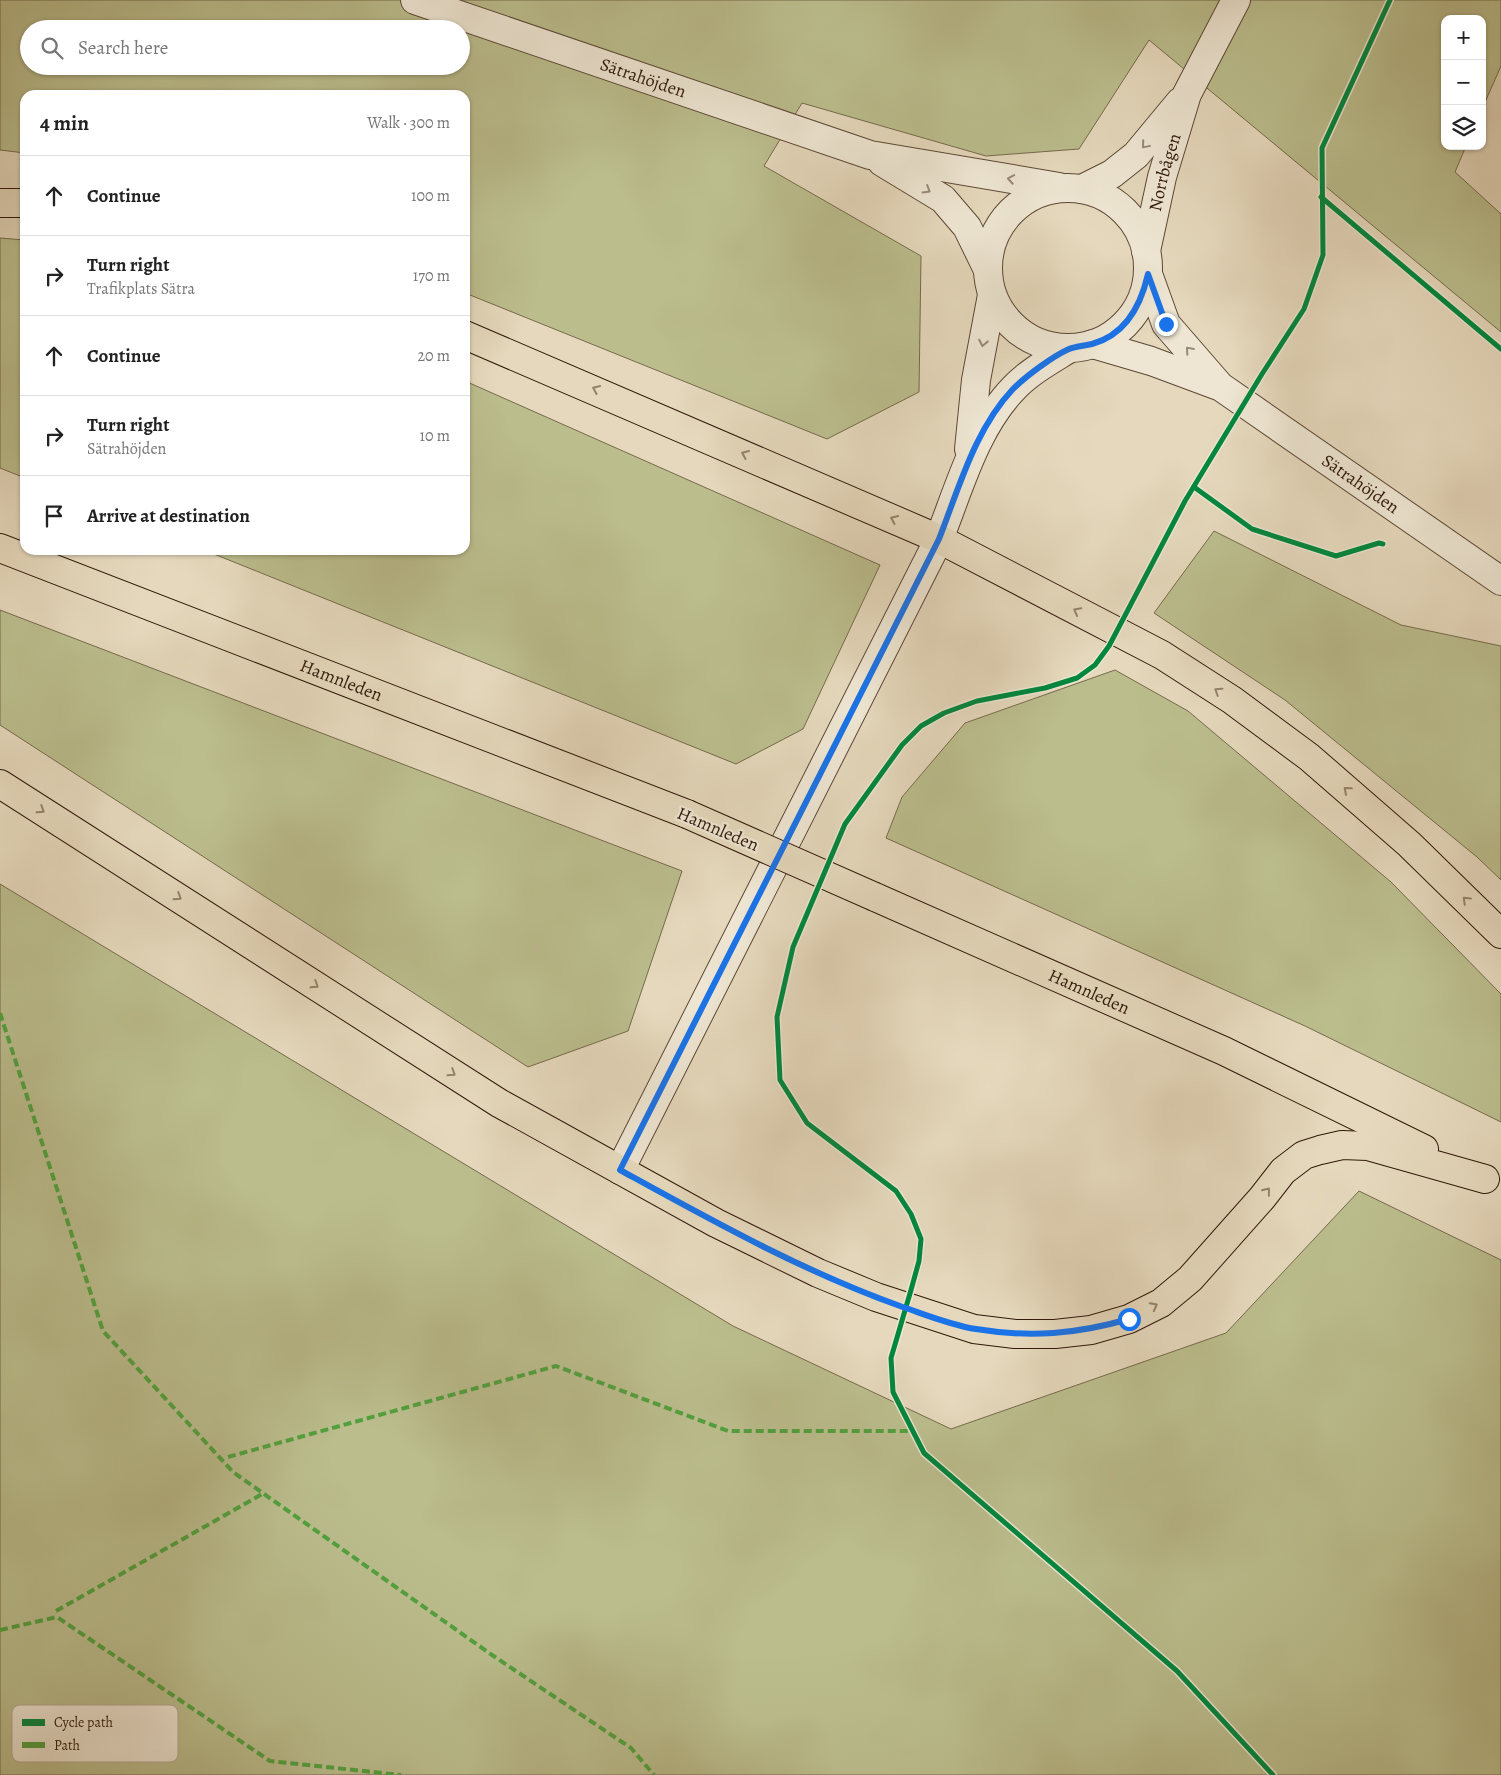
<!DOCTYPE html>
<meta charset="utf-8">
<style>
:root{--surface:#fff;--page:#f6f6f6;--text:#222;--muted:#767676;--line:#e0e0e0}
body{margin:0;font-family:Alegreya,serif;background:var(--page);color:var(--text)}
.controls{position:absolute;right:15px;top:15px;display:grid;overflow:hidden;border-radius:10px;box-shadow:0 1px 4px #0004}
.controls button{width:45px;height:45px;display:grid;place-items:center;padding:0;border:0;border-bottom:1px solid var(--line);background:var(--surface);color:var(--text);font:25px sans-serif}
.stop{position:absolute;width:15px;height:15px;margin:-11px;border:4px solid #1a73e8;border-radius:50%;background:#fff}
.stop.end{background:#1a73e8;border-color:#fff;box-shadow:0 1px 5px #0008}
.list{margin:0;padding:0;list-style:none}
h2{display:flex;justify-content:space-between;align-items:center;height:65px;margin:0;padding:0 20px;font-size:21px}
h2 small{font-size:16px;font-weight:400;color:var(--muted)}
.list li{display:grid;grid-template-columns:32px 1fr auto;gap:15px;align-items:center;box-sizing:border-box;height:80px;padding:0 20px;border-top:1px solid var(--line)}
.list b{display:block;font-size:19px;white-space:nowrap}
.list p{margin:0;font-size:16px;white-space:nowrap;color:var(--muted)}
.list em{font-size:16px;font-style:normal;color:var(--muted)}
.icon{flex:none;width:28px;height:28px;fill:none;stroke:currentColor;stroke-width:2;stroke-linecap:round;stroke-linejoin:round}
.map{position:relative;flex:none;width:1501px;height:1775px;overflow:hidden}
.search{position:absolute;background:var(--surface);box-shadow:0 1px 4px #0004;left:20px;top:20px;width:450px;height:55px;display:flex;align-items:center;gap:12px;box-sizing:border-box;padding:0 18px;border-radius:28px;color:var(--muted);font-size:19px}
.panel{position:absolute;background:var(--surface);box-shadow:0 1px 4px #0004;left:20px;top:90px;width:450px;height:465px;border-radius:15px}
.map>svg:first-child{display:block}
.green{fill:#bbbd8d;stroke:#766a4c;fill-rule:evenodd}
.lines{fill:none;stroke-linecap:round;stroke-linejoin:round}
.minor-casing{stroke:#5d4836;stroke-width:30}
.major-casing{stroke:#30180a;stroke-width:30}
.minor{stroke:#eee6d3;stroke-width:28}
.major{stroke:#e5d8bc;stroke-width:28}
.major-bridge-casing{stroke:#30180a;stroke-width:30;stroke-linecap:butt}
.major-bridge{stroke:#e5d8bc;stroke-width:28}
.quiet{stroke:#52a13e;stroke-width:4;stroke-dasharray:8 4;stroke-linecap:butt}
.cycleway-casing{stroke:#eee6d3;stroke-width:8}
.cycleway{stroke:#00873e;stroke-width:5}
.oneway{stroke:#988979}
.oneway2{stroke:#94826c}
.route{stroke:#1a73e8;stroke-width:6}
.labels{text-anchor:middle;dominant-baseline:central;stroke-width:4.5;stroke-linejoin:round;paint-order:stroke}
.street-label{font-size:18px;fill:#30180a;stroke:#eee6d3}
.key{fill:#eee6d3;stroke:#b5a897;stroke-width:1}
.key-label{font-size:14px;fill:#30180a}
</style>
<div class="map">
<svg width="1501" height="1775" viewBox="0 0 1501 1775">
<rect width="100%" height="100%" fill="#e5d8bc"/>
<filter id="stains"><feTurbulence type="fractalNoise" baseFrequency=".004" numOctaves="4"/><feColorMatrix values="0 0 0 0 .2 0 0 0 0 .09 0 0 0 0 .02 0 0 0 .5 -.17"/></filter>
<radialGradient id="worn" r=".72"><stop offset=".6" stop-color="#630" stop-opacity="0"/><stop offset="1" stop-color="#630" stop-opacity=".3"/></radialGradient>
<g class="green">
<path d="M0,0H1501V66L1482,109V19H1445V146H1466L1455,172L1501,214V332L1149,40L1079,149L986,156L802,103L764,166L921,256L919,392L827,439L465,293V95H25V153L0,150ZM29,29H461V66H29Z"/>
<polygon points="0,238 25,240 25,478 0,468"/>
<polygon points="465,381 880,565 803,729 736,764 204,550 465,550"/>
<polygon points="1214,531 1401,625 1501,646 1501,880 1477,857 1285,700 1154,613"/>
<polygon points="0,610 682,871 628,1031 528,1067 0,725"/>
<polygon points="1115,670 1188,711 1391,882 1501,994 1501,1122 1305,1026 886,838 902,797 965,723"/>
<polygon points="0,884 733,1326 951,1429 1226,1333 1359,1191 1501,1260 1501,1775 0,1775"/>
</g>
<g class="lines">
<defs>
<g id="minor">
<path id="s1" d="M415,0L870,155L1059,187"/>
<polyline points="882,162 943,199 967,227 988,270"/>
<circle cx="1068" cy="268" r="80"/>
<polyline points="1082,189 1112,174 1136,155 1180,102"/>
<path id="s2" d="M1146,251L1162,177L1187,94L1236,0"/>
<polyline points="1148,274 1166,324 1218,384"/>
<path id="s3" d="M1093,344L1151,361L1221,387L1501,581"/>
<polyline points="969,449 976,380 992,295"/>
<path d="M620,1170L939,539C959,489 975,428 1014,388C1029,372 1051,360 1070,348"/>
</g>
<g id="major">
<polyline points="0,203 25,203"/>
<polyline points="465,335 939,539 1162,655 1232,700 1309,757 1409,844 1501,934"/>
<path id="s4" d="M0,548L687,814"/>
<polyline points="0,784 499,1103 716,1223 818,1273 876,1297 974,1329 1015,1334 1055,1334 1091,1330 1129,1319 1161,1303 1190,1279 1262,1198 1283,1171 1304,1155 1320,1150 1342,1145 1368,1146 1485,1179"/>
<path id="s5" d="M875,897L1224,1051L1424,1149"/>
</g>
</defs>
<use href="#minor" class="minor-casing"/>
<use href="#major" class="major-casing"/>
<use href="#minor" class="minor"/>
<use href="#major" class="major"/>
<defs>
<polyline id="major-bridge" points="687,814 875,897"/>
</defs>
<use href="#major-bridge" class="major-bridge-casing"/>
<use href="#major-bridge" class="major-bridge"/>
<g class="quiet">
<polyline points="0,1013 103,1331 233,1472 492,1655 631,1748 654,1775"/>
<polyline points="228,1457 556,1366 728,1431 912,1431"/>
<polyline points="56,1611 264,1493"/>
<polyline points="0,1630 57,1617 270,1761 401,1775"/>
</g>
<defs>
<g id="cycleway">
<polyline points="1321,197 1501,349"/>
<polyline points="1194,487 1252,529 1336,556 1379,543 1383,544"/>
<polyline points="1273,1775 1177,1671 924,1453 893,1392 891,1358 911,1290 919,1261 921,1239 911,1214 896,1191 807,1123 780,1080 777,1017 793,947 845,824 902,745 921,726 944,713 977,701 1045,688 1077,678 1095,665 1109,646 1185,501 1262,374 1304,309 1323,255 1322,148 1390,0"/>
</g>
</defs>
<use href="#cycleway" class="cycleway-casing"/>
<use href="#cycleway" class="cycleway"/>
</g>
<defs><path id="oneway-chevron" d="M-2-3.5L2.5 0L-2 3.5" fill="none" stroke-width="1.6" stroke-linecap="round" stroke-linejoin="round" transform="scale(1.25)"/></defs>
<g class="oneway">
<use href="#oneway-chevron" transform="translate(1145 145) rotate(130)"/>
<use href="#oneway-chevron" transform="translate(1011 179) rotate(-170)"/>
<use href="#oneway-chevron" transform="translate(927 190) rotate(31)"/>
<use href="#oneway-chevron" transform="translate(983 343) rotate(101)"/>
<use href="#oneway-chevron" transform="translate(1189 350) rotate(-131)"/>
</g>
<g class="oneway2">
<use href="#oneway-chevron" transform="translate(596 389) rotate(-156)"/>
<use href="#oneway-chevron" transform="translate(745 454) rotate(-156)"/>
<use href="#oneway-chevron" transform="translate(894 519) rotate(-156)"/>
<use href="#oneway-chevron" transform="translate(1077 611) rotate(-152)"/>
<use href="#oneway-chevron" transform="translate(1218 691) rotate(-147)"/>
<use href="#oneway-chevron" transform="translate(1347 790) rotate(-139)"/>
<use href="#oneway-chevron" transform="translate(41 810) rotate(33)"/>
<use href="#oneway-chevron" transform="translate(178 897) rotate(33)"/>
<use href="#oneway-chevron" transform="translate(1466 900) rotate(-136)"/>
<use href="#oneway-chevron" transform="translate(315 985) rotate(33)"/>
<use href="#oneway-chevron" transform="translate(452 1073) rotate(33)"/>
<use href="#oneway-chevron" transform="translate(1267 1191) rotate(-52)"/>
<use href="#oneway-chevron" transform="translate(1154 1306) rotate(-28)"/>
</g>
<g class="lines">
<path class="route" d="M1129,1319C1077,1334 1030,1338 976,1329C950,1325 924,1314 900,1306C802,1271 711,1220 620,1170L939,539C959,488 975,429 1013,389C1026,376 1053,356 1069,349C1076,346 1084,346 1092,344C1125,335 1141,305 1148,274L1166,324"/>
</g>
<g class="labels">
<g class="street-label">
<text stroke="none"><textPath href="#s1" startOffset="241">Sätrahöjden</textPath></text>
<text stroke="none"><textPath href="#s2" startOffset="81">Norrbågen</textPath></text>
<text stroke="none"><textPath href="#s3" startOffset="305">Sätrahöjden</textPath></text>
<text stroke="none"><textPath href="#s4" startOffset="366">Hamnleden</textPath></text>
<text transform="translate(718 829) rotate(23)">Hamnleden</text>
<text stroke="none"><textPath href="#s5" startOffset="234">Hamnleden</textPath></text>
</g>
</g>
<rect x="12" y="1705" width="166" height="57" rx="8" class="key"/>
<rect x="22" y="1719" width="23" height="7" fill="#00873e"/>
<rect x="22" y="1742" width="23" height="6" fill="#52a13e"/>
<g class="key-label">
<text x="54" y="1727">Cycle path</text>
<text x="54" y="1750">Path</text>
</g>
<rect width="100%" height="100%" filter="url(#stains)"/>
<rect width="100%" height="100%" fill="url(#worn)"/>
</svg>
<div class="controls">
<button>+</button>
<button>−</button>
<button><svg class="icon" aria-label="layers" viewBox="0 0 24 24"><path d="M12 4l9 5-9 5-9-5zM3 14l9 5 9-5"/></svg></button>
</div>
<div class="stop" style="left:1129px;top:1319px"></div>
<div class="stop end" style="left:1166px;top:324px"></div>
<div class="search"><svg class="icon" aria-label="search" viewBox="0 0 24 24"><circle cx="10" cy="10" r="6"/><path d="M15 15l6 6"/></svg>Search here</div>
<section class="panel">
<h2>4 min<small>Walk · 300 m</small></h2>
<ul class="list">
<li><svg class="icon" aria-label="ahead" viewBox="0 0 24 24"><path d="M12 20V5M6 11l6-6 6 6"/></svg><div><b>Continue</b></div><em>100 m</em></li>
<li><svg class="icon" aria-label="right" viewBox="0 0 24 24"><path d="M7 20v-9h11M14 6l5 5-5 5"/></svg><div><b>Turn right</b><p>Trafikplats Sätra</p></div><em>170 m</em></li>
<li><svg class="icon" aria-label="ahead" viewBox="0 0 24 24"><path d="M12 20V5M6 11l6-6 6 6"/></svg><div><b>Continue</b></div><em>20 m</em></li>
<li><svg class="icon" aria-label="right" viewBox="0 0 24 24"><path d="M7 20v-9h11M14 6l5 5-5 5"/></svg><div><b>Turn right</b><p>Sätrahöjden</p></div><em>10 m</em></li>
<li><svg class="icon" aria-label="arrive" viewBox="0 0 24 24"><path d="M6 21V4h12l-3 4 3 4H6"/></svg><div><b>Arrive at destination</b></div></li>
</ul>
</section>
</div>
